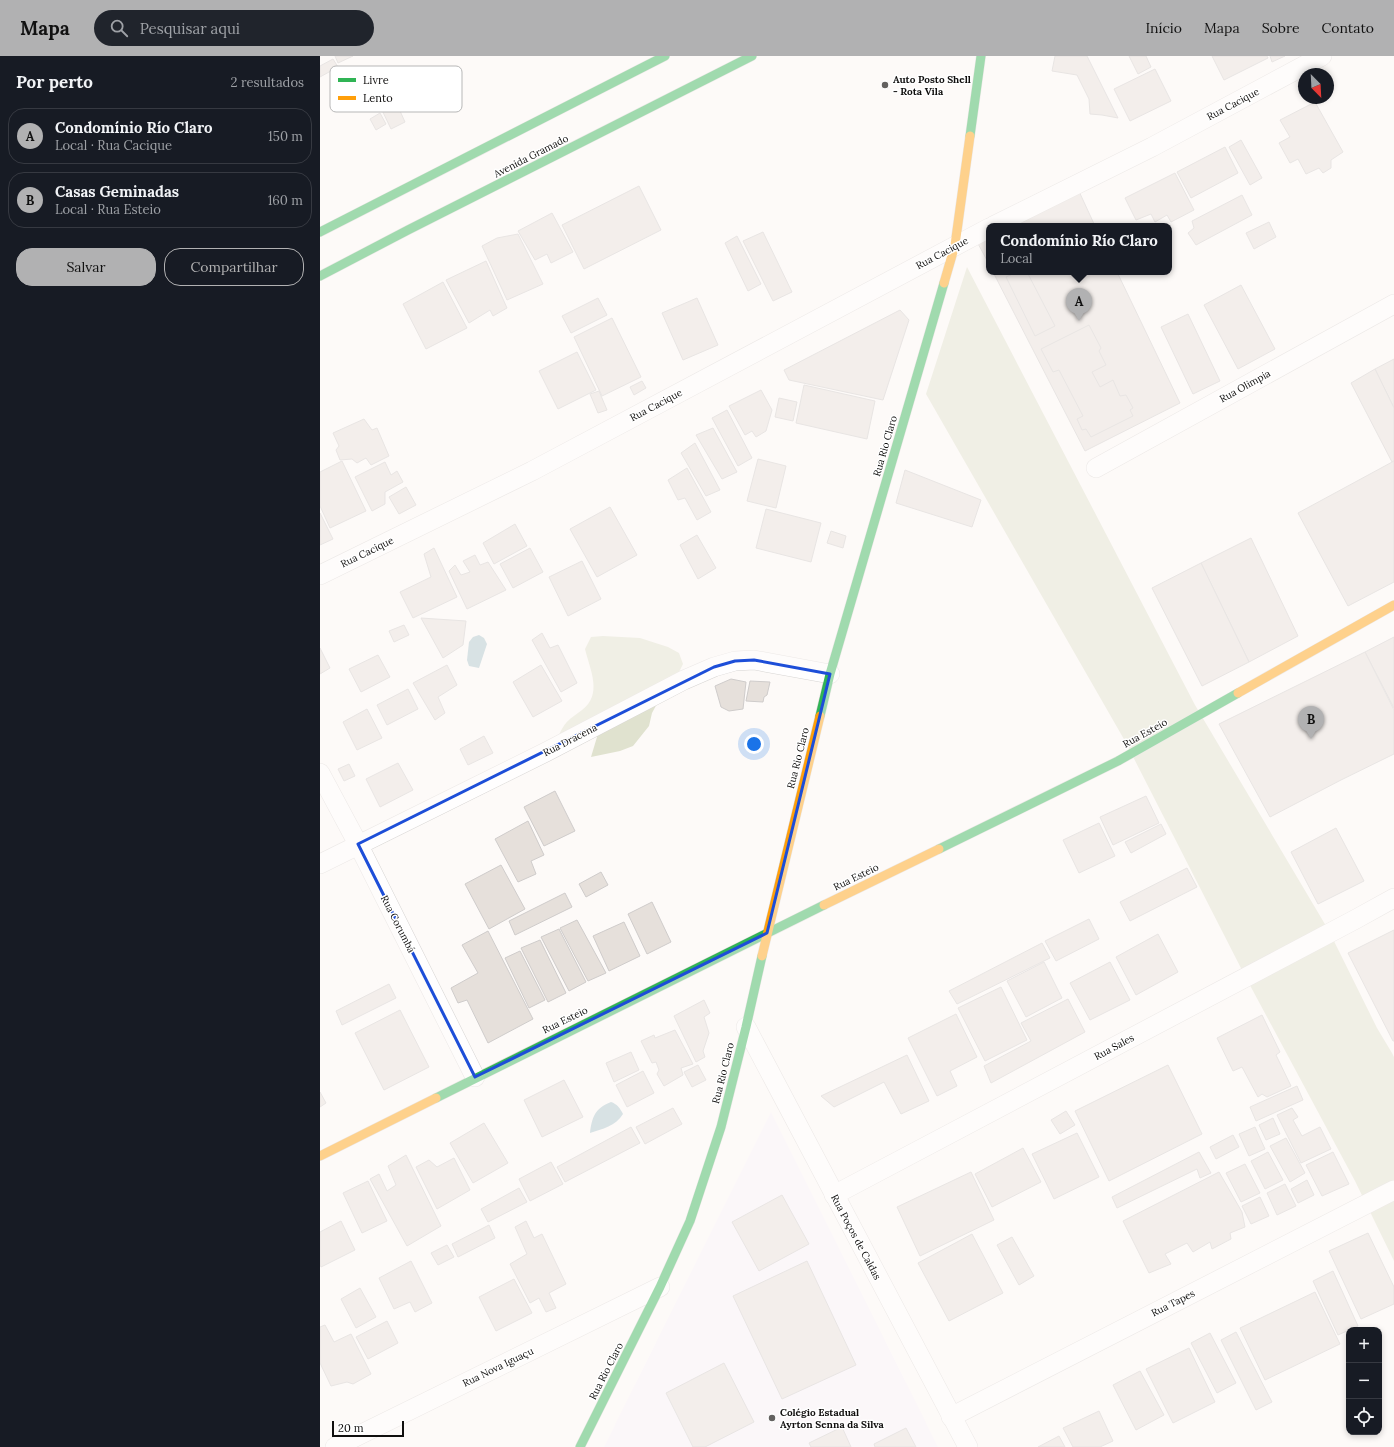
<!DOCTYPE html>
<html lang="pt">
<meta charset="utf-8">
<style>
:root{--surface:#171b24;--page:#20242c;--text:#f1f3f6;--muted:#9ea1a6;--line:#363941;--accent:#b1b1b2}
body{margin:0;font-family:Lora,serif;background:var(--page);color:var(--text)}
.controls{position:absolute;right:12px;bottom:12px;display:grid;overflow:hidden;border-radius:8px;box-shadow:0 2px 6px #0003}
.controls button{width:36px;height:36px;display:grid;place-items:center;padding:0;border:0;border-bottom:1px solid var(--line);background:var(--surface);color:var(--text);font:20px sans-serif}
.compass{position:absolute;left:978px;top:12px;width:36px;height:36px;border-radius:50%;background:var(--surface);box-shadow:0 2px 6px #0003;rotate:156deg}
.scale{position:absolute;left:12px;bottom:10px;width:72px;box-sizing:border-box;padding-left:4px;border:2px solid #100f0e;border-top:0;font-size:11px;line-height:14px;white-space:nowrap;color:#100f0e;-webkit-text-stroke:3px #fff;paint-order:stroke}
.you{position:absolute;left:434px;top:688px;width:14px;height:14px;margin:-10px;border:3px solid #fff;border-radius:50%;background:#1a73e8;box-shadow:0 0 0 6px #1a73e833}
.badge{display:grid;place-items:center;width:26px;height:26px;border-radius:50%;background:var(--accent);color:#111;font-size:13px;font-weight:700}
.pin{position:absolute;translate:-50% -33px;filter:drop-shadow(0 1px 2px #0008)}
.pin::after{content:'';position:absolute;top:21px;width:14px;height:12px;background:inherit;clip-path:polygon(0 0,100% 0,50% 100%)}
.popup{position:absolute;left:666px;top:167px;width:186px;height:52px;box-sizing:border-box;display:grid;place-content:center;border-radius:8px;background:var(--surface);filter:drop-shadow(0 1px 3px #0005);font-size:13px;white-space:nowrap;color:var(--muted)}
.popup b{font-size:15px;color:var(--text)}
.popup::after{content:'';position:absolute;left:50%;top:100%;margin-left:-8px;border:8px solid transparent;border-top-color:var(--surface)}
.list{margin:0;padding:0;list-style:none}
h2{display:flex;justify-content:space-between;align-items:center;height:52px;margin:0;padding:0 16px;font-size:17px}
h2 small{font-size:13px;font-weight:400;color:var(--muted)}
.list li{display:grid;grid-template-columns:26px 1fr auto;gap:12px;align-items:center;box-sizing:border-box;height:56px;margin:0 8px 8px;padding:0 8px;border:1px solid var(--line);border-radius:16px}
.list b{display:block;font-size:15px;white-space:nowrap}
.list p{margin:0;font-size:13px;white-space:nowrap;color:var(--muted)}
.list em{font-size:13px;font-style:normal;color:var(--muted)}
.actions{display:flex;gap:8px;padding:12px 16px}
.actions a{flex:1;padding:9px 0;border:1px solid var(--accent);border-radius:16px;text-align:center;font-size:14px;color:var(--accent)}
.actions .main{background:var(--accent);color:#111}
.icon{flex:none;width:22px;height:22px;fill:none;stroke:currentColor;stroke-width:2;stroke-linecap:round;stroke-linejoin:round}
.map{position:relative;flex:none;width:1074px;height:1391px;overflow:hidden}
header{display:flex;align-items:center;gap:24px;box-sizing:border-box;height:56px;padding:0 20px;background:var(--accent);color:#111}
header strong{font-size:19px}
nav{display:flex;gap:22px;margin-inline-start:auto;font-size:14px}
.search{width:280px;height:36px;background:var(--page);display:flex;align-items:center;gap:10px;box-sizing:border-box;padding:0 14px;border-radius:22px;color:var(--muted);font-size:15px}
main{display:flex}
aside{flex:1;background:var(--surface)}
.map>svg:first-child{display:block}
.education{fill:#f9f3fb}
.forest{fill:#e0e2cf}
.water{fill:#abc5cd}
.building{fill:#e6e0db;stroke:#cfcccb}
.lines{fill:none;stroke-linecap:round;stroke-linejoin:round}
.street-casing{stroke:#d7d5d3;stroke-width:20}
.fast-casing{stroke:#d7d5d3;stroke-width:10}
.slow-casing{stroke:#d7d5d3;stroke-width:10}
.street{stroke:#fffefe;stroke-width:19}
.fast{stroke:#30b455;stroke-width:9}
.slow{stroke:#ff9f0a;stroke-width:9}
.marked{fill:none;stroke:#1d4ed8;stroke-width:3;stroke-linejoin:round}
.poi-dot{fill:#636160;stroke:#fff;stroke-width:1.5}
.labels{text-anchor:middle;dominant-baseline:central;stroke-width:3;stroke-linejoin:round;paint-order:stroke}
.poi-label{font-size:10px;font-weight:bold;fill:#100f0e;stroke:#fff;text-anchor:start}
.street-label{font-size:10px;fill:#100f0e;stroke:#fff}
.key{fill:#fff;stroke:#b7b7b7;stroke-width:1}
.key-label{font-size:11px;fill:#100f0e}
</style>
<header>
<strong>Mapa</strong>
<div class="search"><svg class="icon" aria-label="search" viewBox="0 0 24 24"><circle cx="10" cy="10" r="6"/><path d="M15 15l6 6"/></svg>Pesquisar aqui</div>
<nav><a>Início</a><a>Mapa</a><a>Sobre</a><a>Contato</a></nav>
</header>
<main>
<aside>
<h2>Por perto<small>2 resultados</small></h2>
<ul class="list">
<li><span class="badge">A</span><div><b>Condomínio Río Claro</b><p>Local · Rua Cacique</p></div><em>150 m</em></li>
<li><span class="badge">B</span><div><b>Casas Geminadas</b><p>Local · Rua Esteio</p></div><em>160 m</em></li>
</ul>
<div class="actions"><a class="main">Salvar</a><a>Compartilhar</a></div>
</aside>
<div class="map">
<svg width="1074" height="1391" viewBox="0 0 1074 1391">
<rect width="100%" height="100%" fill="#fdfaf8"/>
<polygon class="education" points="451,1056 618,1391 284,1391"/>
<g class="forest">
<polygon points="647,211 875,649 1009,875 1057,972 1072,997 1074,1001 1074,1205 1035,1125 925,920 805,685 606,338"/>
<path d="M283,580L320,582L348,591L359,597L363,608L357,620L339,644L332,657L329,670L313,690L300,695L271,701L277,681L266,675L239,679C246,664 249,664 262,654C283,638 270,614 265,593L271,581Z"/>
</g>
<g class="water">
<polygon points="159,579 164,582 167,588 159,612 149,610 147,604 149,586 153,581"/>
<path d="M291,1046C297,1048 300,1052 303,1058C296,1070 282,1073 270,1077C272,1061 275,1052 291,1046Z"/>
</g>
<g class="building">
<polygon points="15,0 33,0 18,7"/>
<polygon points="735,0 767,0 798,62 782,59 770,58 769,43 757,19 732,15"/>
<polygon points="809,0 826,0 831,11 818,18"/>
<polygon points="892,0 947,0 948,2 904,24"/>
<polygon points="950,0 965,0 952,6"/>
<polygon points="13,3 18,11 0,21 0,10"/>
<polygon points="835,13 851,45 810,65 794,33"/>
<polygon points="66,24 85,66 71,73 51,31"/>
<polygon points="995,46 1023,96 1011,104 1011,112 1003,117 999,112 986,118 978,103 970,107 959,87 970,81 960,64"/>
<polygon points="60,57 66,68 56,74 50,63"/>
<polygon points="921,84 942,122 930,129 909,91"/>
<polygon points="905,91 918,117 871,142 857,116"/>
<polygon points="855,117 874,154 851,166 847,159 835,166 831,158 816,164 805,142"/>
<polygon points="319,130 341,174 264,213 242,169"/>
<polygon points="757,131 775,170 682,170"/>
<polygon points="922,139 932,159 876,189 868,177 874,172 872,165"/>
<polygon points="232,157 253,196 231,207 227,198 215,204 198,175"/>
<polygon points="949,166 956,181 934,193 926,177"/>
<polygon points="443,176 472,236 453,245 423,185"/>
<polygon points="669,177 669,208 656,184"/>
<polygon points="198,178 223,228 187,244 162,190 177,182"/>
<polygon points="417,180 441,228 428,235 405,187"/>
<polygon points="166,205 187,252 173,260 170,254 149,267 126,224"/>
<polygon points="673,216 797,216 860,347 765,395"/>
<polygon points="697,216 707,216 735,270 715,280 686,221"/>
<polygon points="123,226 147,272 106,293 83,248"/>
<polygon points="921,229 955,293 918,313 884,249"/>
<polygon points="278,242 287,259 251,277 242,260"/>
<polygon points="377,242 398,289 363,304 342,257"/>
<polygon points="580,254 589,264 563,344 469,324 464,314"/>
<polygon points="868,258 900,325 873,338 841,271"/>
<polygon points="292,262 321,321 282,340 254,281"/>
<polygon points="769,269 781,292 779,295 786,309 772,316 780,331 793,324 800,340 806,339 813,352 810,354 813,360 771,381 766,373 762,374 757,363 763,360 739,314 733,316 721,293"/>
<polygon points="257,296 276,334 238,353 219,315"/>
<polygon points="1074,303 1074,352 1055,313"/>
<polygon points="1055,313 1074,352 1074,405 1072,406 1031,327"/>
<polygon points="322,325 326,332 314,339 310,331"/>
<polygon points="484,329 555,345 547,383 476,367"/>
<polygon points="441,334 452,354 446,375 436,381 432,375 425,379 409,350"/>
<polygon points="279,335 287,354 278,357 270,338"/>
<polygon points="459,342 477,346 473,365 455,361"/>
<polygon points="407,354 432,402 418,410 392,362"/>
<polygon points="44,363 52,374 57,372 69,400 51,409 46,402 37,407 32,403 20,404 16,394 19,390 13,377"/>
<polygon points="393,372 417,416 402,423 376,379"/>
<polygon points="375,387 400,434 386,440 361,397"/>
<polygon points="438,403 466,410 456,452 427,445"/>
<polygon points="22,405 46,455 10,472 0,450 0,416"/>
<polygon points="1074,405 1074,526 1028,550 978,457"/>
<polygon points="65,406 71,419 77,415 83,426 65,436 65,448 52,455 35,421"/>
<polygon points="367,412 391,456 377,464 365,442 358,444 348,424"/>
<polygon points="585,414 661,444 652,471 576,447"/>
<polygon points="86,431 96,449 79,458 69,441"/>
<polygon points="290,451 317,499 277,521 250,473"/>
<polygon points="446,453 501,467 491,506 436,492"/>
<polygon points="0,457 13,483 0,489"/>
<polygon points="195,468 207,490 174,508 163,487"/>
<polygon points="511,475 526,480 523,492 507,487"/>
<polygon points="377,479 396,512 378,523 360,489"/>
<polygon points="931,482 978,580 929,606 881,507"/>
<polygon points="114,492 137,541 93,562 80,536 111,521 104,498"/>
<polygon points="210,492 223,516 193,532 180,508"/>
<polygon points="155,499 160,509 168,506 186,534 147,553 129,515 135,509 141,519 150,516 143,505"/>
<polygon points="262,505 281,543 248,560 229,521"/>
<polygon points="881,507 929,606 882,630 832,532"/>
<polygon points="101,562 146,565 143,589 123,602"/>
<polygon points="84,569 89,579 74,586 69,575"/>
<polygon points="222,577 230,592 238,589 257,627 241,636 212,584"/>
<polygon points="1074,581 1074,652 1045,596"/>
<polygon points="0,592 10,612 0,618"/>
<polygon points="1045,596 1074,654 1074,698 1021,724 950,761 899,668"/>
<polygon points="58,599 70,621 41,636 29,613"/>
<polygon points="127,609 137,629 118,641 125,657 115,664 93,627"/>
<polygon points="221,609 242,645 213,661 193,626"/>
<polygon points="411,623 426,626 423,653 409,655 401,651 395,630"/>
<polygon points="430,625 450,626 447,639 444,641 443,646 426,645"/>
<polygon points="88,633 98,653 67,669 57,649"/>
<polygon points="47,653 62,682 37,694 23,666"/>
<polygon points="164,680 173,697 148,709 140,693"/>
<polygon points="78,707 93,734 60,751 46,723"/>
<polygon points="29,708 35,720 24,725 18,713"/>
<polygon points="235,735 255,775 224,790 204,751"/>
<polygon points="826,740 839,767 793,789 780,761"/>
<polygon points="208,765 224,799 211,805 216,818 198,826 175,783"/>
<polygon points="779,767 795,800 759,817 743,784"/>
<polygon points="841,768 846,778 811,797 805,786"/>
<polygon points="1016,772 1044,825 998,848 971,796"/>
<polygon points="181,809 205,853 169,873 145,828"/>
<polygon points="867,812 877,831 810,865 800,846"/>
<polygon points="281,816 288,829 266,841 259,828"/>
<polygon points="245,837 252,851 195,879 189,865"/>
<polygon points="332,846 351,886 327,898 308,858"/>
<polygon points="769,863 779,883 736,905 725,885"/>
<polygon points="257,864 286,917 268,925 240,872"/>
<polygon points="304,866 320,900 289,915 273,880"/>
<polygon points="239,873 266,926 249,935 221,881"/>
<polygon points="1074,874 1074,985 1073,985 1028,897"/>
<polygon points="168,875 213,963 168,987 147,944 138,947 131,932 158,917 142,889"/>
<polygon points="838,878 858,916 816,939 796,901"/>
<polygon points="220,884 246,937 228,946 201,892"/>
<polygon points="722,887 730,902 637,948 629,935"/>
<polygon points="200,895 225,944 209,952 185,902"/>
<polygon points="724,906 742,942 706,961 687,925"/>
<polygon points="790,906 810,944 770,964 750,927"/>
<polygon points="69,928 76,942 22,969 16,955"/>
<polygon points="681,931 707,984 665,1005 638,952"/>
<polygon points="748,943 765,976 671,1027 664,1010 711,985 701,967"/>
<polygon points="384,944 390,957 384,961 389,977 383,995 385,1001 376,1006 354,960"/>
<polygon points="80,954 109,1011 64,1034 35,977"/>
<polygon points="636,958 657,1001 630,1015 637,1030 617,1040 588,982"/>
<polygon points="942,959 960,996 956,999 971,1030 947,1041 942,1038 938,1041 922,1011 913,1015 897,982"/>
<polygon points="355,974 373,1008 361,1012 363,1019 344,1030 337,1018 339,1014 336,1006 332,1007 321,985 334,979 335,982"/>
<polygon points="311,996 319,1014 294,1026 286,1007"/>
<polygon points="587,999 609,1045 581,1058 564,1026 514,1051 501,1040"/>
<polygon points="378,1009 386,1024 372,1031 364,1016"/>
<polygon points="848,1009 882,1078 789,1125 755,1055"/>
<polygon points="323,1015 334,1037 307,1051 296,1029"/>
<polygon points="244,1024 263,1061 222,1081 204,1044"/>
<polygon points="977,1030 983,1044 936,1065 930,1051"/>
<polygon points="0,1036 6,1047 0,1051"/>
<polygon points="353,1052 362,1068 325,1088 316,1071"/>
<polygon points="972,1052 978,1061 973,1064 982,1080 1000,1071 1011,1093 981,1107 957,1059"/>
<polygon points="746,1055 755,1069 740,1078 731,1064"/>
<polygon points="953,1062 960,1078 946,1084 939,1069"/>
<polygon points="164,1067 188,1107 153,1127 130,1087"/>
<polygon points="311,1071 320,1087 245,1126 237,1111"/>
<polygon points="935,1071 945,1093 929,1100 919,1078"/>
<polygon points="757,1077 779,1121 734,1143 712,1098"/>
<polygon points="913,1079 919,1091 896,1103 890,1091"/>
<polygon points="966,1082 985,1117 970,1126 950,1090"/>
<polygon points="703,1092 721,1126 672,1151 655,1118"/>
<polygon points="879,1096 891,1117 880,1122 877,1113 797,1152 792,1141"/>
<polygon points="948,1096 963,1124 945,1133 931,1105"/>
<polygon points="1013,1096 1029,1128 1002,1140 986,1109"/>
<polygon points="86,1099 121,1170 87,1190 50,1123 59,1118 67,1135 76,1129 68,1110"/>
<polygon points="134,1102 150,1134 117,1153 96,1111 109,1104 117,1111"/>
<polygon points="231,1106 243,1128 210,1145 199,1123"/>
<polygon points="925,1108 940,1137 921,1146 906,1117"/>
<polygon points="651,1116 674,1164 600,1200 577,1151"/>
<polygon points="899,1116 922,1156 925,1171 910,1177 911,1183 892,1193 890,1186 873,1196 867,1187 845,1198 851,1208 829,1217 803,1165"/>
<polygon points="987,1124 994,1139 978,1147 971,1133"/>
<polygon points="48,1125 67,1165 42,1177 23,1137"/>
<polygon points="965,1128 976,1150 957,1159 947,1137"/>
<polygon points="199,1132 207,1146 168,1166 161,1153"/>
<polygon points="462,1139 489,1188 439,1215 412,1166"/>
<polygon points="940,1141 949,1160 931,1168 922,1150"/>
<polygon points="21,1165 35,1194 1,1211 0,1209 0,1176"/>
<polygon points="206,1165 214,1182 222,1178 246,1228 229,1237 236,1252 226,1256 219,1242 210,1247 190,1208 207,1198 195,1171"/>
<polygon points="169,1169 175,1182 138,1201 132,1188"/>
<polygon points="1048,1177 1074,1231 1074,1248 1041,1263 1009,1195"/>
<polygon points="652,1178 683,1237 629,1265 598,1207"/>
<polygon points="692,1181 714,1220 699,1229 677,1189"/>
<polygon points="127,1189 134,1201 118,1209 111,1197"/>
<polygon points="91,1205 112,1247 95,1256 90,1246 74,1253 59,1222"/>
<polygon points="487,1205 536,1309 462,1343 413,1240"/>
<polygon points="1013,1215 1038,1270 1018,1279 993,1225"/>
<polygon points="194,1223 212,1257 176,1275 159,1241"/>
<polygon points="40,1232 56,1261 36,1272 21,1243"/>
<polygon points="995,1236 1020,1288 945,1324 920,1272"/>
<polygon points="67,1265 78,1287 48,1303 36,1281"/>
<polygon points="5,1269 14,1286 31,1278 51,1318 33,1328 27,1326 11,1330 0,1307 0,1271"/>
<polygon points="916,1276 952,1346 936,1354 901,1284"/>
<polygon points="890,1277 916,1327 897,1337 871,1287"/>
<polygon points="869,1292 895,1346 853,1367 826,1313"/>
<polygon points="404,1307 434,1366 385,1391 373,1391 346,1337"/>
<polygon points="820,1315 844,1359 816,1374 793,1329"/>
<polygon points="779,1355 793,1385 780,1391 753,1391 743,1372"/>
<polygon points="522,1371 531,1391 491,1391 489,1387"/>
<polygon points="586,1372 596,1391 555,1391 554,1388"/>
<polygon points="739,1380 745,1391 718,1391"/>
</g>
<g class="lines">
<defs>
<g id="street">
<polyline points="673,170 832,91 1002,0"/>
<polyline points="776,412 1074,248"/>
<polyline points="0,519 212,415 669,172"/>
<polyline points="0,717 38,788 155,1021"/>
<polyline points="0,808 226,696 364,624 394,611 415,605 434,604 510,618"/>
<polyline points="426,971 648,1391"/>
<polyline points="514,1139 1036,863 1074,842"/>
<polyline points="631,1361 1074,1134"/>
<polyline points="15,1391 340,1231"/>
</g>
<g id="fast">
<polyline points="650,80 661,0"/>
<polyline points="0,176 345,0"/>
<polyline points="0,220 88,174 432,0"/>
<polyline points="500,660 510,618 624,227"/>
<polyline points="619,793 798,705 918,637"/>
<polyline points="116,1042 504,849"/>
<polyline points="260,1391 340,1231 370,1165 401,1071 426,971 442,900"/>
</g>
<g id="slow">
<polyline points="624,227 635,189 650,80"/>
<polyline points="918,637 1074,549"/>
<polyline points="504,849 619,793"/>
<polyline points="442,900 500,660"/>
<polyline points="0,1100 116,1042"/>
</g>
</defs>
<use href="#street" class="street-casing"/>
<use href="#fast" class="fast-casing"/>
<use href="#slow" class="slow-casing"/>
<use href="#street" class="street"/>
<use href="#fast" class="fast"/>
<use href="#slow" class="slow"/>
</g>
<path d="M0 0H1074V1391H0ZM434,604L510,618L447,877L155,1021L38,788L394,611L415,605Z" fill="#fdfaf8" fill-opacity=".55" fill-rule="evenodd"/>
<path class="marked" d="M434,604L510,618L447,877L155,1021L38,788L394,611L415,605Z"/>
<g class="poi-dot">
<circle cx="565" cy="29" r="4"/>
<circle cx="452" cy="1362" r="4"/>
</g>
<g class="labels">
<g class="poi-label">
<text x="573" y="23">Auto Posto Shell<tspan x="573" dy="12">- Rota Vila</tspan></text>
<text x="460" y="1356">Colégio Estadual<tspan x="460" dy="12">Ayrton Senna da Silva</tspan></text>
</g>
<g class="street-label">
<text transform="translate(913 48) rotate(-28)">Rua Cacique</text>
<text transform="translate(211 100) rotate(-27)">Avenida Gramado</text>
<text transform="translate(622 197) rotate(-28)">Rua Cacique</text>
<text transform="translate(925 330) rotate(-29)">Rua Olimpia</text>
<text transform="translate(336 349) rotate(-28)">Rua Cacique</text>
<text transform="translate(565 390) rotate(-74)">Rua Rio Claro</text>
<text transform="translate(47 496) rotate(-26)">Rua Cacique</text>
<text transform="translate(825 677) rotate(-29)">Rua Esteio</text>
<text transform="translate(250 684) rotate(-27)">Rua Dracena</text>
<text transform="translate(478 702) rotate(-76)">Rua Rio Claro</text>
<text transform="translate(536 821) rotate(-26)">Rua Esteio</text>
<text transform="translate(78 868) rotate(63)">Rua Corumbá</text>
<text transform="translate(245 964) rotate(-26)">Rua Esteio</text>
<text transform="translate(794 991) rotate(-28)">Rua Sales</text>
<text transform="translate(403 1017) rotate(-76)">Rua Rio Claro</text>
<text transform="translate(536 1181) rotate(62)">Rua Poços de Caldas</text>
<text transform="translate(853 1247) rotate(-27)">Rua Tapes</text>
<text transform="translate(178 1311) rotate(-26)">Rua Nova Iguaçu</text>
<text transform="translate(286 1315) rotate(-63)">Rua Rio Claro</text>
</g>
</g>
<rect x="10" y="10" width="132" height="46" rx="6" class="key"/>
<rect x="18" y="22" width="18" height="4" fill="#30b455"/>
<rect x="18" y="40" width="18" height="4" fill="#ff9f0a"/>
<g class="key-label">
<text x="43" y="28">Livre</text>
<text x="43" y="46">Lento</text>
</g>
</svg>
<div class="controls">
<button>+</button>
<button>−</button>
<button><svg class="icon" aria-label="locate" viewBox="0 0 24 24"><circle cx="12" cy="12" r="6"/><path d="M12 2v4M12 18v4M2 12h4M18 12h4"/></svg></button>
</div>
<svg class="compass" viewBox="-18 -18 36 36"><path d="M0-13l5 13h-10z" fill="#e53935"/><path d="M0 13l5-13h-10z" fill="#9ea1a6"/></svg>
<div class="scale">20 m</div>
<div class="you"></div>
<div class="pin badge" style="left:759px;top:265px">A</div>
<div class="popup"><b>Condomínio Río Claro</b>Local</div>
<div class="pin badge" style="left:991px;top:683px">B</div>
</div>
</main>
